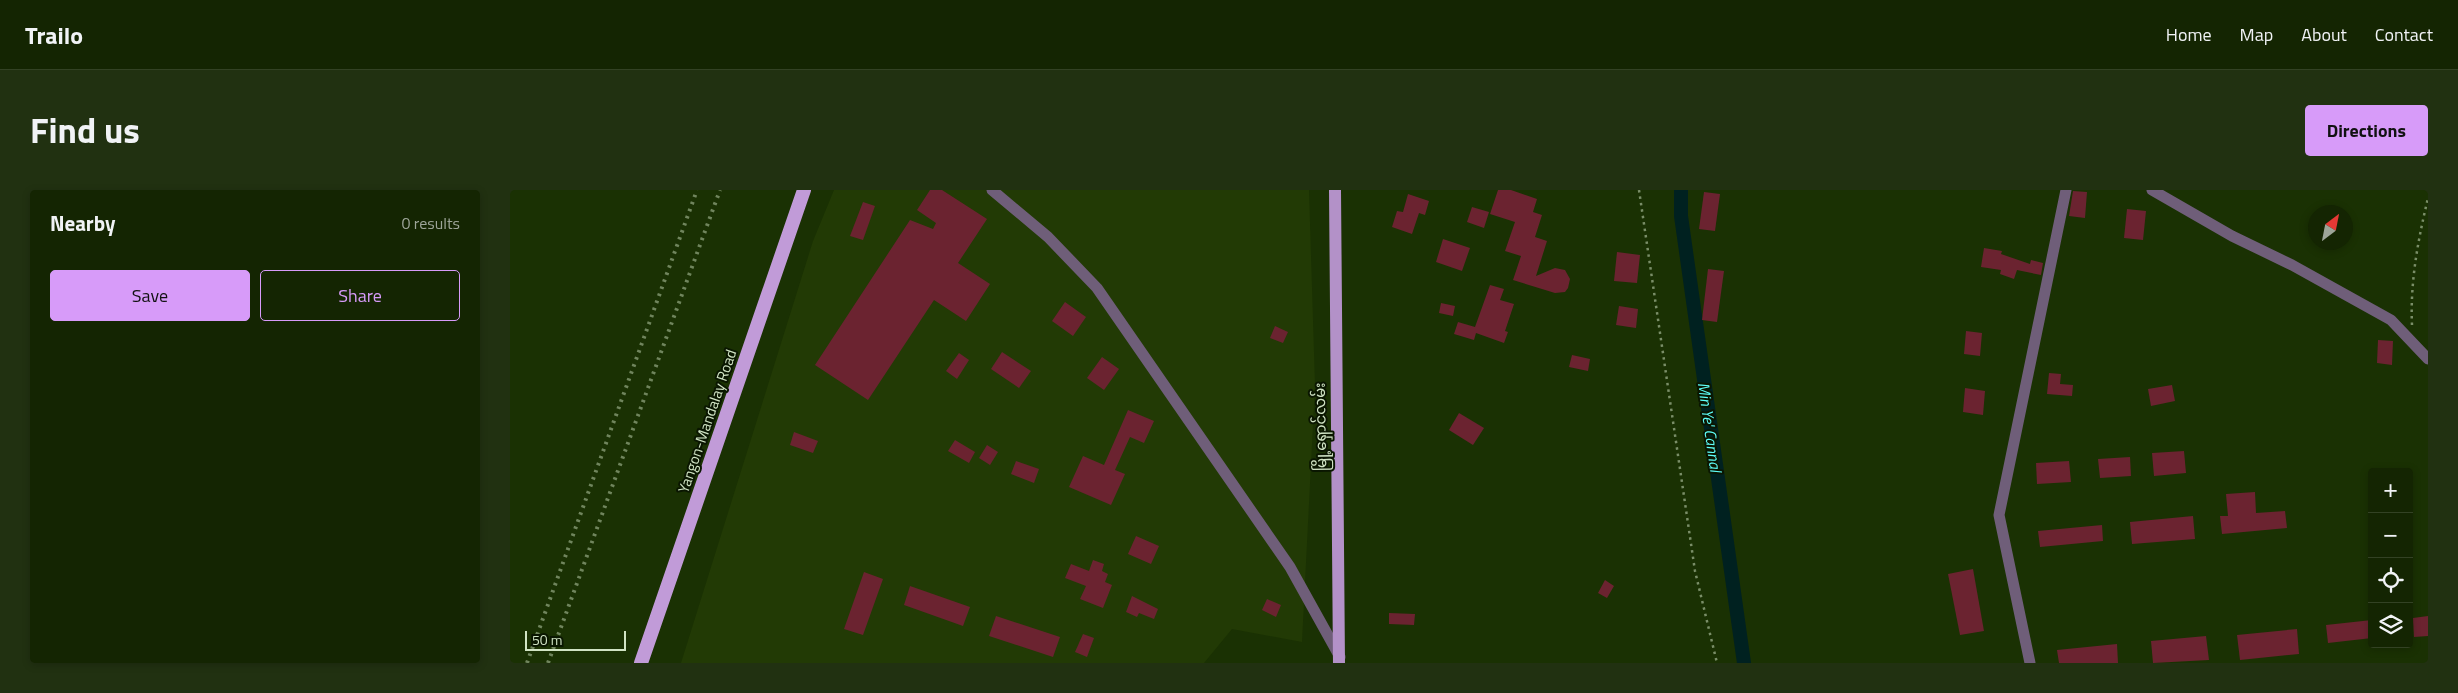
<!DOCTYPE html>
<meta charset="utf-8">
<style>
:root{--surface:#142502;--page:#213111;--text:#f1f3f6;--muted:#9da599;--line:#334224;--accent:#d79bf9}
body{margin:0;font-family:"Titillium Web","Noto Sans Myanmar",sans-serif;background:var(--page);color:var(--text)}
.controls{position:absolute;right:15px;bottom:15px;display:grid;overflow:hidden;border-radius:5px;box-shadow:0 2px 8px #0003}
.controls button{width:45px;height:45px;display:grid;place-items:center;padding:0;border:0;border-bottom:1px solid var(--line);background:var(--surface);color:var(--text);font:25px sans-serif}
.compass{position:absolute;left:1798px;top:15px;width:45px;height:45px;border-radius:50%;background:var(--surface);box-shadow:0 2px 8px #0003;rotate:32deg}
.scale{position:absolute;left:15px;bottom:12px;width:101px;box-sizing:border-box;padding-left:5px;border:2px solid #d1e4c4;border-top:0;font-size:14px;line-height:18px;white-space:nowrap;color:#d1e4c4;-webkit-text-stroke:4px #0a1601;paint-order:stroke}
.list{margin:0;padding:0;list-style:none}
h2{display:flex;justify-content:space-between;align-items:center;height:65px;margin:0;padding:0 20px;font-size:21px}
h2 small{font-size:16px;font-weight:400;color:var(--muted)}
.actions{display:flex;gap:10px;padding:15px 20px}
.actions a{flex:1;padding:11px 0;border:1px solid var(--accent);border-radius:5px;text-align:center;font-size:18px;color:var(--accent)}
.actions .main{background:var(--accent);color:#111}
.icon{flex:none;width:28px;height:28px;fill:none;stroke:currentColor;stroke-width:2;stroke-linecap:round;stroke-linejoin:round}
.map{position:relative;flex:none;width:1918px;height:473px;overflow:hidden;border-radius:5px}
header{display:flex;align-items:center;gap:30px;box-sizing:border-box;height:70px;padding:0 25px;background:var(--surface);border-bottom:1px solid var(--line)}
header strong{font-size:24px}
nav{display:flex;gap:28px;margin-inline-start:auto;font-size:18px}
.intro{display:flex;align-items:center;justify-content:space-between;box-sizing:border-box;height:120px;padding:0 30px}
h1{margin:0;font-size:35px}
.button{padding:12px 22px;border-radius:5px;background:var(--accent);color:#111;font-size:18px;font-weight:700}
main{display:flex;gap:30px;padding:0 30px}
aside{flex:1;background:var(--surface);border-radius:5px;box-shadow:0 2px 8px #0003}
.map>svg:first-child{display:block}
.built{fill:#223a05}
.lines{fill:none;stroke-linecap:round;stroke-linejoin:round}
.canal{stroke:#002120;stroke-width:14}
.building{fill:#6b2330}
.path{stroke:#7a8e68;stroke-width:2.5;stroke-dasharray:2.5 4;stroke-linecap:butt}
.minor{stroke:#6f5e79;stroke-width:11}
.primary{stroke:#b391c8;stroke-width:12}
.trunk{stroke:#c19bd8;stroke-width:14}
.rail{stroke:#70855d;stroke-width:4;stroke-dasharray:2.5 5;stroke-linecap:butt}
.labels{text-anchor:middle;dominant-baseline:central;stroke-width:4;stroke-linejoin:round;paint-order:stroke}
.street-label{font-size:15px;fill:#d1e4c4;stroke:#0a1601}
.water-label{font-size:16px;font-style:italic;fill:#5efffa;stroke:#0a1601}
</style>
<header>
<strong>Trailo</strong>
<nav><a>Home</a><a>Map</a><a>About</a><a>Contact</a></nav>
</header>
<div class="intro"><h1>Find us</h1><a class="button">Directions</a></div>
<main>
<aside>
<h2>Nearby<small>0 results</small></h2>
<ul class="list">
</ul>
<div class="actions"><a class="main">Save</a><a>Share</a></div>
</aside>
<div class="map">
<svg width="1918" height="473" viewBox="0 0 1918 473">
<rect width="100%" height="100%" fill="#1a3103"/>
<polygon class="built" points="324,0 799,0 805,195 792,452 722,439 694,473 171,473 303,51"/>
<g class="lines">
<polyline class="canal" points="1171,0 1171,26 1234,473"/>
</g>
<g class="building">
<polygon points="420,0 432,0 477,29 448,73 480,94 456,131 424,110 358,210 305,175 400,30 423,39 426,33 407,20"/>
<polygon points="988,0 1001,0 1027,9 1023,22 1032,25 1025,47 1037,51 1026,86 1045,78 1055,80 1060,89 1058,98 1055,102 1045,103 1003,90 1011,66 995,61 1005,32 980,24"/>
<polygon points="1563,1 1577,2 1575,28 1559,26"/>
<polygon points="1194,2 1210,4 1205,41 1189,39"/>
<polygon points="898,4 919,11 915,25 909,23 902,44 882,37 887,21 893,22"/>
<polygon points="353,12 365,16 353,50 340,46"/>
<polygon points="962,17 979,22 974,38 957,32"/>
<polygon points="1617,19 1636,21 1633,50 1614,48"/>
<polygon points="933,49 960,58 952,81 926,72"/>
<polygon points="1474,58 1492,61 1491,64 1520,74 1521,70 1533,73 1531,85 1507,80 1504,89 1490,84 1491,80 1471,77"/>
<polygon points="1107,62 1130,65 1127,93 1104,91"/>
<polygon points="1198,79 1214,81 1207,132 1192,130"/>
<polygon points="980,95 994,99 990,110 1004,114 995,141 998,142 994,153 966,143 964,150 944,144 948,132 965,137"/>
<polygon points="555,112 576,127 563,146 542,131"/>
<polygon points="931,113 945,116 943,126 929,123"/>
<polygon points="1109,116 1128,119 1126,138 1106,135"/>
<polygon points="765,136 778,142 773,153 760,148"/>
<polygon points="1456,141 1472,143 1470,166 1454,164"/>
<polygon points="1868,150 1883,151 1882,175 1867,173"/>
<polygon points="492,162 521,181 509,198 481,179"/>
<polygon points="449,163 459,170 447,189 436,181"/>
<polygon points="1062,165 1080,169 1078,181 1059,177"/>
<polygon points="592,167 609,179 594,200 577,188"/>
<polygon points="1539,183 1551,184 1550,194 1563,195 1562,206 1537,204"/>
<polygon points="1662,195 1665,211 1641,216 1638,199"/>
<polygon points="1455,198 1475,201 1473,225 1453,222"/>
<polygon points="618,220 644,231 634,253 620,247 605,280 615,284 601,315 559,297 573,266 594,275"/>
<polygon points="949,223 974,238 963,255 939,240"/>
<polygon points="284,242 308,251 303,263 280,255"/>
<polygon points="445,250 465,262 459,273 438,261"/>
<polygon points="477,255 488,262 480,275 469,268"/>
<polygon points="1674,261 1676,283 1644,286 1642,263"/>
<polygon points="1620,267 1621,286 1590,288 1588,269"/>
<polygon points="506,271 529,279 524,293 501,284"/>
<polygon points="1559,271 1561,292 1527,294 1526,273"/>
<polygon points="1745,302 1746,323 1775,321 1777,338 1712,344 1710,326 1718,326 1716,304"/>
<polygon points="1683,326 1685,349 1622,354 1620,332"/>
<polygon points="1592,335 1593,351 1530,357 1528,341"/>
<polygon points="626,346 649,356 641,374 618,364"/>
<polygon points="583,370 594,374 592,381 598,384 595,392 602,395 593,418 570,409 576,396 555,388 561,374 579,381"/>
<polygon points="1463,379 1474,441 1450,445 1438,384"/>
<polygon points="354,382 373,389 353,445 334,439"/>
<polygon points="1095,390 1104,396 1097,408 1088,403"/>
<polygon points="400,396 460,417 453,436 394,415"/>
<polygon points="622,406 648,419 644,429 629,423 627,427 616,422"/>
<polygon points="757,409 771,415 766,427 752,420"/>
<polygon points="879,423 905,424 904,435 879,434"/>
<polygon points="486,426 550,447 543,467 479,446"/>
<polygon points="1918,426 1918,446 1904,447 1903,428"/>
<polygon points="1862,430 1862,448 1818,453 1816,435"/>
<polygon points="1787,439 1789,464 1730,470 1727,445"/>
<polygon points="573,444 584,448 577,467 565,462"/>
<polygon points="1696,446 1699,470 1643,473 1641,451"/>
<polygon points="1607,454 1608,473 1549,473 1547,460"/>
</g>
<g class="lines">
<g class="path">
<polyline points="1129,0 1185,381 1207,473"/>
<path d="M1902,135C1900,92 1908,50 1918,8"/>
</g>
<g class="minor">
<polyline points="482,0 538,47 587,98 780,377 830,467"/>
<polyline points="1642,0 1722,46 1782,75 1881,130 1918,169"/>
<polyline points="1520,473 1489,325 1556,0"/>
</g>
<polyline class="primary" points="825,0 829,473"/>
<polyline class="trunk" points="131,473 294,0"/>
<g class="rail">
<polyline points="17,473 187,0"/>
<polyline points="38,473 210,0"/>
</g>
</g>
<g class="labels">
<g class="street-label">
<text transform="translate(197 231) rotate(-71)">Yangon-Mandalay Road</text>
<text transform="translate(810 237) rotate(-91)">မြို့ရှောင်လမ်း</text>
</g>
<g class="water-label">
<text transform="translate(1200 237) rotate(82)">Min Ye' Cannal</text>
</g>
</g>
</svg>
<div class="controls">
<button>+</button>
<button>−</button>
<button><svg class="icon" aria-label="locate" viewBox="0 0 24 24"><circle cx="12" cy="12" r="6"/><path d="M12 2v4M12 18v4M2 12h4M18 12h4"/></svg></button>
<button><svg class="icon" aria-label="layers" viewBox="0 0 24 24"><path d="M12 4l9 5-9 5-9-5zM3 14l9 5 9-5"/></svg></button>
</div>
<svg class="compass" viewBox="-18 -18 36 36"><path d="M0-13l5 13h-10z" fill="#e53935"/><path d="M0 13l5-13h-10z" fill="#9da599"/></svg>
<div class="scale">50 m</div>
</div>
</main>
